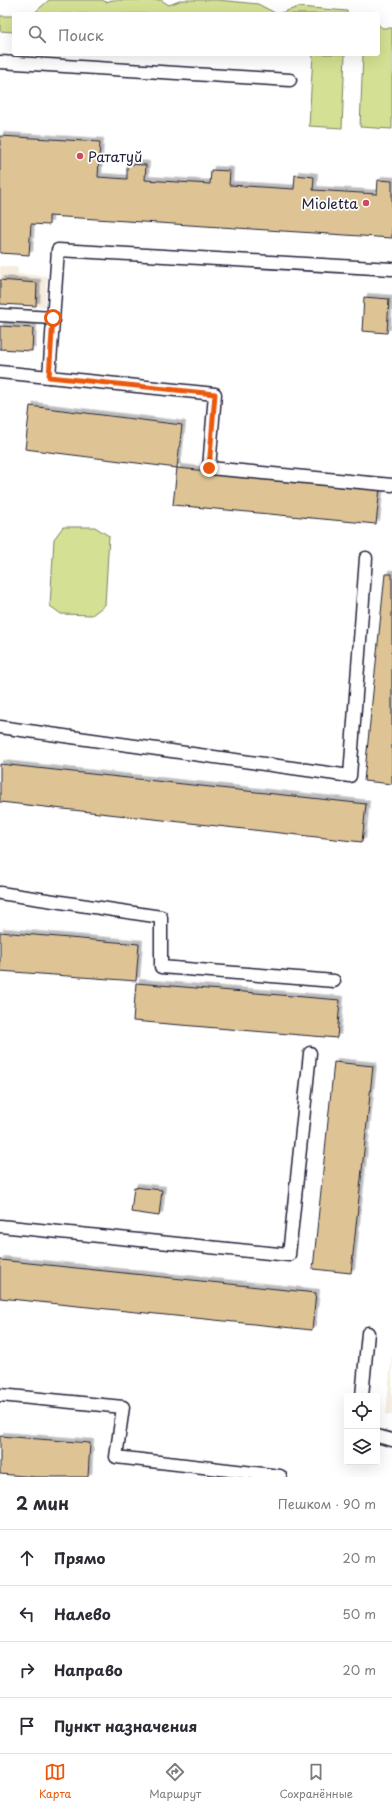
<!DOCTYPE html>
<html lang="ru">
<meta charset="utf-8">
<style>
:root{--surface:#fff;--page:#f2f2f3;--text:#2b2b33;--muted:#7c7c81;--line:#e1e1e2;--accent:#ea580c}
body{margin:0;font-family:"Playpen Sans",sans-serif;background:var(--page);color:var(--text)}
.controls{position:absolute;right:12px;bottom:12px;display:grid;overflow:hidden;border-radius:4px;box-shadow:0 4px 16px #0002}
.controls button{width:36px;height:36px;display:grid;place-items:center;padding:0;border:0;border-bottom:1px solid var(--line);background:var(--surface);color:var(--text);font:20px sans-serif}
.stop{position:absolute;width:12px;height:12px;margin:-9px;border:3px solid #ea580c;border-radius:50%;background:#fff}
.stop.end{background:#ea580c;border-color:#fff;box-shadow:0 1px 4px #0008}
.list{margin:0;padding:0;list-style:none}
h2{display:flex;justify-content:space-between;align-items:center;height:52px;margin:0;padding:0 16px;font-size:17px}
h2 small{font-size:13px;font-weight:400;color:var(--muted)}
.list li{display:grid;grid-template-columns:26px 1fr auto;gap:12px;align-items:center;box-sizing:border-box;height:56px;padding:0 16px;border-top:1px solid var(--line)}
.list b{display:block;font-size:15px;white-space:nowrap}
.list em{font-size:13px;font-style:normal;color:var(--muted)}
.icon{flex:none;width:22px;height:22px;fill:none;stroke:currentColor;stroke-width:2;stroke-linecap:round;stroke-linejoin:round}
.map{position:relative;flex:none;width:392px;height:1477px;overflow:hidden}
.search{position:absolute;background:var(--surface);box-shadow:0 4px 16px #0002;left:12px;right:12px;top:12px;height:44px;display:flex;align-items:center;gap:10px;box-sizing:border-box;padding:0 14px;border-radius:4px;color:var(--muted);font-size:15px}
.sheet{height:276px;background:var(--surface)}
nav{display:flex;justify-content:space-around;align-items:center;box-sizing:border-box;height:56px;border-top:1px solid var(--line);background:var(--surface);font-size:11px;color:var(--muted)}
nav a{display:grid;justify-items:center;gap:2px}
nav .on{color:var(--accent)}
.map>svg:first-child{display:block}
.built{fill:#f5eddf}
.green{fill:#d4e093;stroke:#7b8167}
.building{fill:#dec494;stroke:#22223b;filter:url(#shadow)}
.lines{fill:none;stroke-linecap:round;stroke-linejoin:round}
.lane-casing{stroke:#22223b;stroke-width:15}
.lane{stroke:#fff;stroke-width:12}
.route{stroke:#ea580c;stroke-width:5}
.poi-dot{fill:#d1495b;stroke:#fff;stroke-width:1.5}
.labels{text-anchor:middle;dominant-baseline:central;stroke-width:3.5;stroke-linejoin:round;paint-order:stroke}
.poi-label{font-size:14px;fill:#22223b;stroke:#fff;text-anchor:start}
</style>
<div class="map">
<svg width="392" height="1477" viewBox="0 0 392 1477">
<defs>
<filter id="shadow"><feDropShadow dx="3.5" dy="-3.5" stdDeviation="0" flood-color="#0004"/></filter>
</defs>
<rect width="100%" height="100%" fill="#fff"/>
<filter id="ink" filterUnits="userSpaceOnUse"><feTurbulence type="fractalNoise" baseFrequency=".025" numOctaves="2"/><feDisplacementMap in="SourceGraphic" scale="8" xChannelSelector="R" yChannelSelector="G"/><feConvolveMatrix kernelMatrix="1 2 1 2 8 2 1 2 1" color-interpolation-filters="sRGB"/></filter>
<g filter="url(#ink)">
<g class="built">
<polygon points="0,266 18,267 18,274 47,276 45,307 36,306 37,283 0,280"/>
<polygon points="392,1353 392,1415 386,1415"/>
</g>
<g class="green">
<polygon points="49,0 102,0 106,2 112,0 161,0 169,5 182,0 218,0 258,4 277,14 299,7 347,11 347,14 33,14"/>
<polygon points="0,16 14,16 14,32 0,31"/>
<polygon points="378,24 382,28 392,28 392,129 360,127 363,54 378,54"/>
<polygon points="313,54 345,54 342,128 309,126"/>
<polygon points="63,527 95,527 109,536 105,605 92,615 61,614 50,606 54,539"/>
</g>
<g class="building">
<polygon points="0,136 100,142 98,177 127,179 127,164 146,165 145,180 210,184 211,170 230,171 229,185 294,189 295,175 314,177 313,190 377,194 378,180 392,181 392,238 49,216 49,225 31,224 29,255 0,253"/>
<polygon points="0,280 37,283 36,306 0,304"/>
<polygon points="364,297 389,299 387,333 362,331"/>
<polygon points="0,326 33,328 32,351 0,349"/>
<polygon points="30,406 182,425 177,468 25,449"/>
<polygon points="177,468 380,488 376,524 173,505"/>
<polygon points="385,574 392,574 392,784 364,781"/>
<polygon points="0,764 366,804 362,842 0,802"/>
<polygon points="0,932 139,944 136,981 0,971"/>
<polygon points="136,983 340,1000 337,1038 133,1021"/>
<polygon points="334,1062 373,1066 351,1273 313,1269"/>
<polygon points="134,1187 162,1190 159,1216 131,1212"/>
<polygon points="0,1260 316,1293 312,1330 0,1298"/>
<polygon points="0,1436 90,1443 88,1477 36,1477 0,1474"/>
</g>
<g class="lines">
<defs>
<g id="lane">
<polyline points="0,62 290,80"/>
<polyline points="0,315 53,318"/>
<polyline points="0,372 215,394 209,468 392,485"/>
<polyline points="49,377 58,250 392,269"/>
<polyline points="0,727 350,776 366,558"/>
<polyline points="0,893 161,917 161,967 334,981"/>
<polyline points="0,1226 289,1255 310,1053"/>
<polyline points="0,1395 123,1407 116,1457 280,1476"/>
<polyline points="362,1396 368,1333"/>
<polyline points="377,1436 392,1440"/>
</g>
</defs>
<use href="#lane" class="lane-casing"/>
<use href="#lane" class="lane"/>
</g>
</g>
<g class="lines" filter="url(#ink)">
<polyline class="route" points="53,318 49,377 215,394 209,468"/>
</g>
<g class="poi-dot">
<circle cx="80" cy="156" r="4"/>
<circle cx="366" cy="203" r="4"/>
</g>
<g class="labels">
<g class="poi-label">
<text x="88" y="156">Рататуй</text>
<text x="358" y="203" text-anchor="end">Mioletta</text>
</g>
</g>
</svg>
<div class="controls">
<button><svg class="icon" aria-label="locate" viewBox="0 0 24 24"><circle cx="12" cy="12" r="6"/><path d="M12 2v4M12 18v4M2 12h4M18 12h4"/></svg></button>
<button><svg class="icon" aria-label="layers" viewBox="0 0 24 24"><path d="M12 4l9 5-9 5-9-5zM3 14l9 5 9-5"/></svg></button>
</div>
<div class="stop" style="left:53px;top:318px"></div>
<div class="stop end" style="left:209px;top:468px"></div>
<div class="search"><svg class="icon" aria-label="search" viewBox="0 0 24 24"><circle cx="10" cy="10" r="6"/><path d="M15 15l6 6"/></svg>Поиск</div>
</div>
<section class="sheet">
<h2>2 мин<small>Пешком · 90 m</small></h2>
<ul class="list">
<li><svg class="icon" aria-label="ahead" viewBox="0 0 24 24"><path d="M12 20V5M6 11l6-6 6 6"/></svg><div><b>Прямо</b></div><em>20 m</em></li>
<li><svg class="icon" aria-label="left" viewBox="0 0 24 24"><path d="M17 20v-9H6M10 6l-5 5 5 5"/></svg><div><b>Налево</b></div><em>50 m</em></li>
<li><svg class="icon" aria-label="right" viewBox="0 0 24 24"><path d="M7 20v-9h11M14 6l5 5-5 5"/></svg><div><b>Направо</b></div><em>20 m</em></li>
<li><svg class="icon" aria-label="arrive" viewBox="0 0 24 24"><path d="M6 21V4h12l-3 4 3 4H6"/></svg><div><b>Пункт назначения</b></div></li>
</ul>
</section>
<nav>
<a class="on"><svg class="icon" aria-label="map" viewBox="0 0 24 24"><path d="M3 6l6-2 6 2 6-2v14l-6 2-6-2-6 2zM9 4v14M15 6v14"/></svg>Карта</a>
<a><svg class="icon" aria-label="directions" viewBox="0 0 24 24"><path d="M12 3l9 9-9 9-9-9zM9 14v-3h6M13 9l2 2-2 2"/></svg>Маршрут</a>
<a><svg class="icon" aria-label="saved" viewBox="0 0 24 24"><path d="M7 4h10v16l-5-4-5 4z"/></svg>Сохранённые</a>
</nav>
